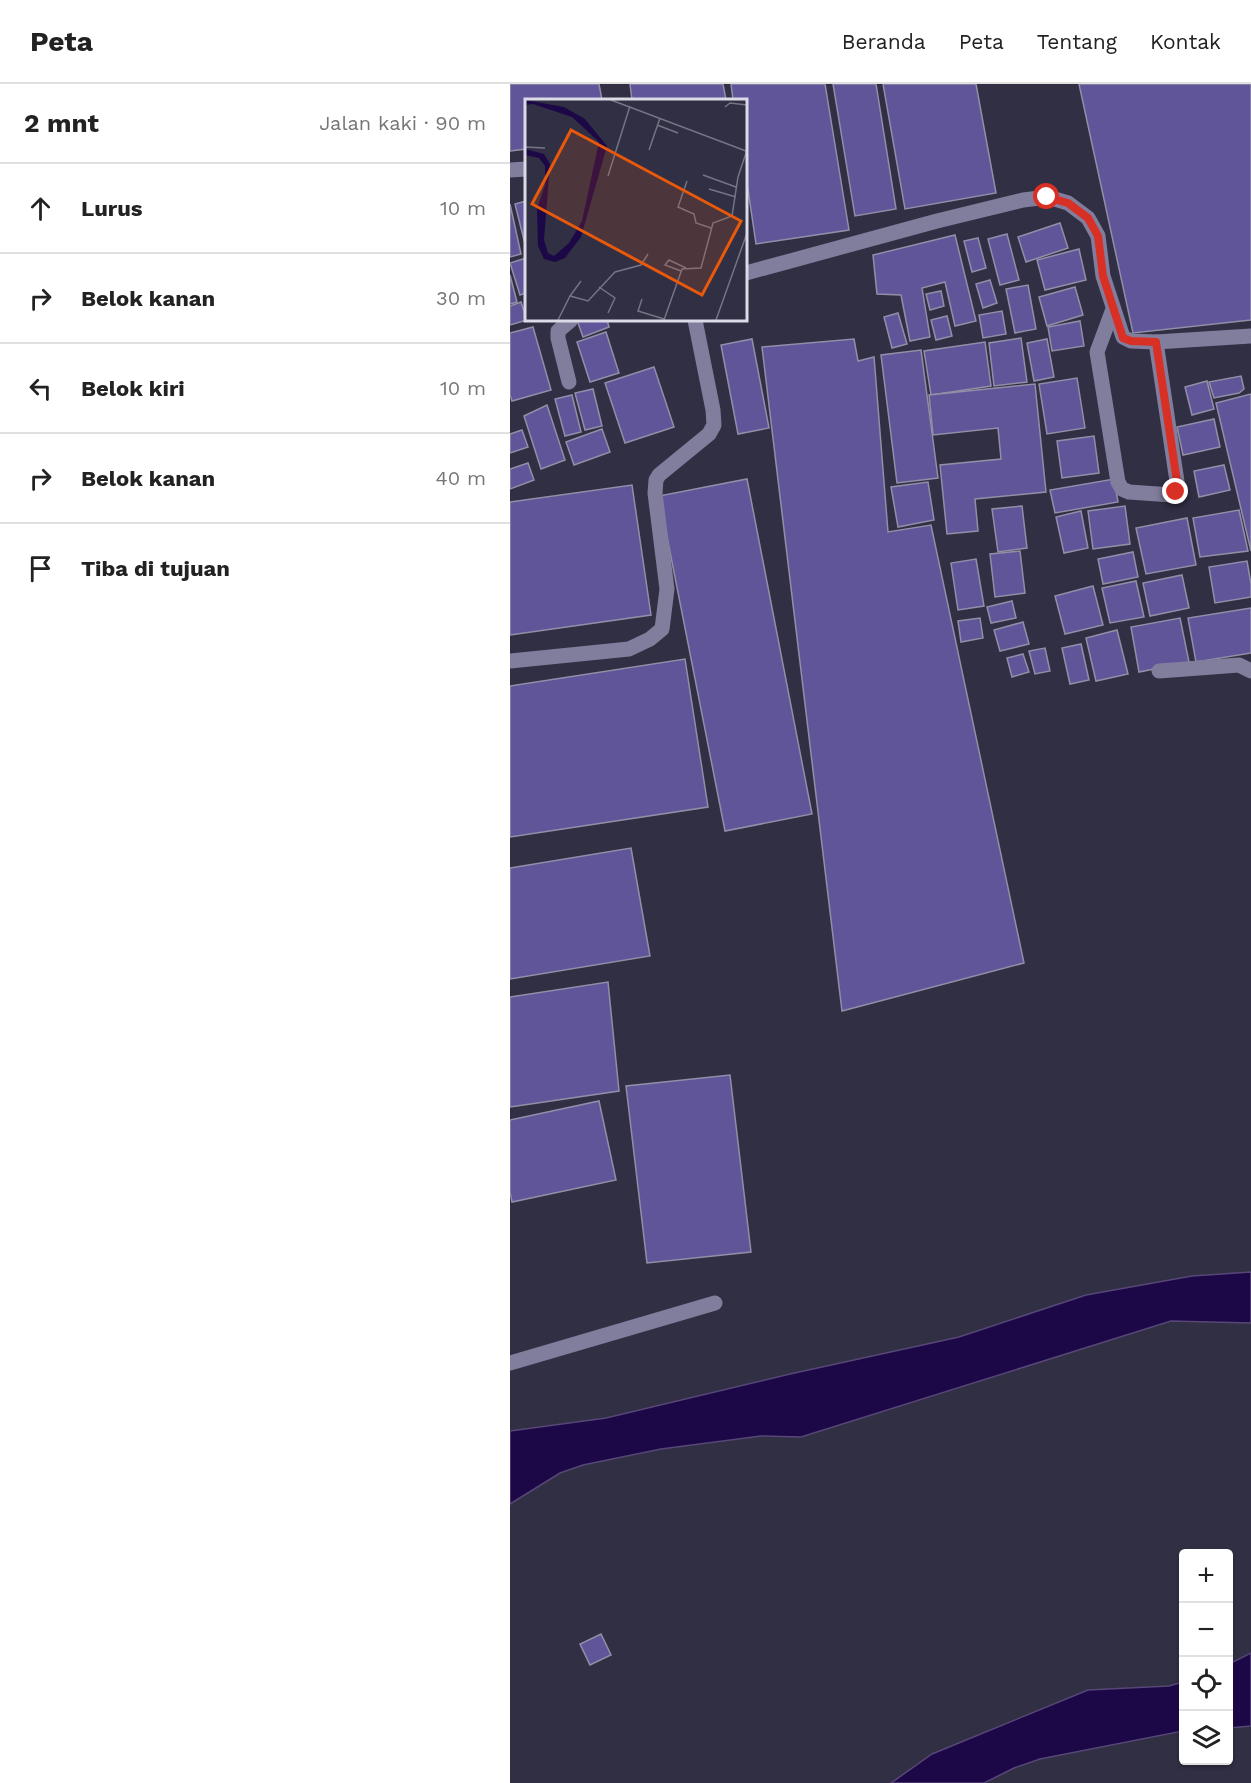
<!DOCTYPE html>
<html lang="id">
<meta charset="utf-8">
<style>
:root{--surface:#fff;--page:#f6f6f6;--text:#222;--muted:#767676;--line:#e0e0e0}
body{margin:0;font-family:"Work Sans",sans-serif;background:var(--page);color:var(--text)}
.controls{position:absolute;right:18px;bottom:18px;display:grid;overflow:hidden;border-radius:6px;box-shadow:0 2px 4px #0004}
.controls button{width:54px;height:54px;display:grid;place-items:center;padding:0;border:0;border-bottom:2px solid var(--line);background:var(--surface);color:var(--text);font:30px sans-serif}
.stop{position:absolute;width:18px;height:18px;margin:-14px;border:4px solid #d93025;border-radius:50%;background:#fff}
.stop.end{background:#d93025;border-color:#fff;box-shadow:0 2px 6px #0008}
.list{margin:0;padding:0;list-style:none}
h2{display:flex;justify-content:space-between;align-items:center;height:78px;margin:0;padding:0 24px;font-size:26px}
h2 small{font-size:20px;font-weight:400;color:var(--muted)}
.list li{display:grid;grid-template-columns:39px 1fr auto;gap:18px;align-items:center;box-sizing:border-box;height:90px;padding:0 24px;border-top:2px solid var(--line)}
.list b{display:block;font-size:22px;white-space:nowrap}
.list em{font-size:20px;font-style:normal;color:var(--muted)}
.icon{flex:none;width:33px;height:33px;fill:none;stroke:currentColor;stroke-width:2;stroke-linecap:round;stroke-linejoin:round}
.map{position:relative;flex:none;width:741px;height:1699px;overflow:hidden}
header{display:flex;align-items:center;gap:36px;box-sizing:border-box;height:84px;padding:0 30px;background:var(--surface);border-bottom:2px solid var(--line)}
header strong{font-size:28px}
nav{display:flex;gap:33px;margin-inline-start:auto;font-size:21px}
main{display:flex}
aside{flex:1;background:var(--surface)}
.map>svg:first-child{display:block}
.water{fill:#1d0847;stroke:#564777;stroke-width:1.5}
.building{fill:#605599;stroke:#918fa8;stroke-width:1.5}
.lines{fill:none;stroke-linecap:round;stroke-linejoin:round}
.minor{stroke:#807d9d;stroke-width:15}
.route{stroke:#d93025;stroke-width:8}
.inset-road{fill:none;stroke:#757385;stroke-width:1.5}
.view{fill:#e8590c;fill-opacity:0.15;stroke:#e8590c;stroke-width:3}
.inset-edge{fill:none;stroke:#dbdae7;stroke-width:3}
</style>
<header>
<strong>Peta</strong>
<nav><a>Beranda</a><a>Peta</a><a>Tentang</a><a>Kontak</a></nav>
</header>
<main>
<aside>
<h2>2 mnt<small>Jalan kaki · 90 m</small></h2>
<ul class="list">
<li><svg class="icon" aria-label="ahead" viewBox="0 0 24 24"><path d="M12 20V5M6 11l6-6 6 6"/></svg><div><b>Lurus</b></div><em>10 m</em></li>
<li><svg class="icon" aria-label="right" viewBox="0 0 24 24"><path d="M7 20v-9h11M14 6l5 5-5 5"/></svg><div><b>Belok kanan</b></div><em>30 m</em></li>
<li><svg class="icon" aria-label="left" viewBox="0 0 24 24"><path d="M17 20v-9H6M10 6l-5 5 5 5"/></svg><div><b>Belok kiri</b></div><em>10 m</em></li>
<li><svg class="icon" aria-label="right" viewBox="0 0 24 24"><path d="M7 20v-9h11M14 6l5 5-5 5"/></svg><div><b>Belok kanan</b></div><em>40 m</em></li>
<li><svg class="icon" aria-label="arrive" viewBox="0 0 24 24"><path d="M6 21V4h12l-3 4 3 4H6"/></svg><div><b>Tiba di tujuan</b></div></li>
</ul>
</aside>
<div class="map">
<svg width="741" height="1699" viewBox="0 0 741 1699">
<rect width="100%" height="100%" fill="#312f43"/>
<g class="water">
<polygon points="741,1188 741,1239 661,1237 291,1353 251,1352 151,1365 73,1381 50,1389 0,1420 0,1347 96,1334 280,1290 449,1253 576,1211 682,1192"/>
<polygon points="741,1569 741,1642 719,1644 719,1580"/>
<polygon points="673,1598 673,1647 530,1675 504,1684 474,1699 381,1699 422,1670 578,1606 659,1602"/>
</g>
<g class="building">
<polygon points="0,0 89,0 92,16 16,16 16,65 0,67"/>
<polygon points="120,0 213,0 216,16 122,16"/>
<polygon points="221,0 315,0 339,146 246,160 236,92 236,16 223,16"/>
<polygon points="323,0 366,0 386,125 345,132"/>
<polygon points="373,0 466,0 486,109 395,125"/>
<polygon points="569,0 741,0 741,236 623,249"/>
<polygon points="16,117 16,164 5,120"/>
<polygon points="0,120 11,170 0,173"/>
<polygon points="550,139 558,164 516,178 508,153"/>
<polygon points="497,150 509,196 490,201 478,155"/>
<polygon points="445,151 466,237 445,242 435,198 412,204 420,253 400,257 391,211 367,210 363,171"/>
<polygon points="468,154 476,184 462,188 454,157"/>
<polygon points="569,165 576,196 535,206 527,176"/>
<polygon points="16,174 16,209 10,211 0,179"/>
<polygon points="0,191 7,218 0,220"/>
<polygon points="480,196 487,219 473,224 466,200"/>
<polygon points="518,201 526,245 505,249 496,205"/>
<polygon points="565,203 573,231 537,242 529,213"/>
<polygon points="431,207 434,222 420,226 416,210"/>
<polygon points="11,218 17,236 0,241 0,222"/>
<polygon points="492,227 496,250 473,254 469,231"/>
<polygon points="388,229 397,260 382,264 374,233"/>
<polygon points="437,232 442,252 426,256 421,236"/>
<polygon points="67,236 97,236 99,243 73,253"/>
<polygon points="570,237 574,262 542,267 538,243"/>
<polygon points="23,243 41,306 2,317 0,311 0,249"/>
<polygon points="96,248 109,289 80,298 67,258"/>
<polygon points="511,254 517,298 484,302 479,259"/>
<polygon points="242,255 259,344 228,350 211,261"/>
<polygon points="344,255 348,277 364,273 378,448 421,441 514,879 332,927 252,263"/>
<polygon points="537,255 544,293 524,297 517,259"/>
<polygon points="475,258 481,302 421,311 414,267"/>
<polygon points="411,266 428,394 387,399 371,271"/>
<polygon points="144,283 164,343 115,359 95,299"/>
<polygon points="731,292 734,305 729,309 704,314 699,298"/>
<polygon points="567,294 575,344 537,350 529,300"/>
<polygon points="697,297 704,325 682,331 675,303"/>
<polygon points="525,300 536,408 465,415 468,447 437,450 430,381 491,375 488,344 423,351 419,311"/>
<polygon points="83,305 92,342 75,346 65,309"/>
<polygon points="741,310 741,467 706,319"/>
<polygon points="62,311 71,348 55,352 45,315"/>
<polygon points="37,321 55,376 31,385 14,332"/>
<polygon points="704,335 710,363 673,371 667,343"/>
<polygon points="92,345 100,368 64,381 56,358"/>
<polygon points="12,346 18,363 0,369 0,350"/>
<polygon points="584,352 589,389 552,394 547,357"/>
<polygon points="18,379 24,396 0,405 0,385"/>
<polygon points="714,381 720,406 689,413 684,387"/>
<polygon points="237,395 302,730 215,747 149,412"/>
<polygon points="604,395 608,418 545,429 540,406"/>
<polygon points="418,398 424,436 388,443 381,403"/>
<polygon points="122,401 141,531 0,551 0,418"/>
<polygon points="512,422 517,464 488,468 482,425"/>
<polygon points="615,422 620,460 583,465 578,427"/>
<polygon points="729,426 738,467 690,473 683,434"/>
<polygon points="571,427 578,464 554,469 546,433"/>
<polygon points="677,434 686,481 636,490 626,444"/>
<polygon points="510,467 515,509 485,513 480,470"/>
<polygon points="623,468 628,493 593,500 588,475"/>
<polygon points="466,475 474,522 448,526 441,479"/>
<polygon points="737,477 741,500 741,513 705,519 699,483"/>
<polygon points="672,491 679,524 640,532 633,499"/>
<polygon points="626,497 634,533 600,539 592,504"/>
<polygon points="583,502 593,541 555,550 545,512"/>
<polygon points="502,517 506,534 481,539 477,523"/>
<polygon points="741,524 741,569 686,578 678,534"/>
<polygon points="470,534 473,554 451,558 448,537"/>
<polygon points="670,534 679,578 629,588 621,543"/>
<polygon points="513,538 519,560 490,567 484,546"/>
<polygon points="607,546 618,590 586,597 576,554"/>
<polygon points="571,560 579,596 560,600 552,564"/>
<polygon points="535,564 540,587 525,590 519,567"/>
<polygon points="513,570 519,588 502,593 497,574"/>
<polygon points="175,575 198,723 0,753 0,602"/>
<polygon points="121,764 140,872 0,895 0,784"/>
<polygon points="98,898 109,1007 0,1023 0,913"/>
<polygon points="220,991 241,1168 137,1179 116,1002"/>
<polygon points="89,1017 106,1096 2,1118 0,1108 0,1036"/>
<polygon points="91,1550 101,1571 80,1581 70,1560"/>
</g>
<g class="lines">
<g class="minor">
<polyline points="0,86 16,85"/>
<polyline points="236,189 427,137 513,116 538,113 558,119 578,134 588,152 593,192 613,253 621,257 646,258 741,252"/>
<polyline points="603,225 587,268 608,398 612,405 619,408 662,411 666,408 668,404 646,258"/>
<polyline points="59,298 48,254 48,247 61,236"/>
<polyline points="0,577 119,565 140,555 152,545 157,505 145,409 146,396 149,391 199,350 204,341 203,326 185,236"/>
<polyline points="649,587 729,581 741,587"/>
<polyline points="0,1279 205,1219"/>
</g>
</g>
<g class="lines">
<polyline class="route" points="537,113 558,119 578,134 588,152 593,192 613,254 621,257 646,258 668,404 666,408"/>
</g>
<g transform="translate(15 15)">
<rect width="222" height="222" fill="#312f43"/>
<path d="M0,1L39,8L60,20L82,47L56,138L40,159L30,163L19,160L13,147L12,110L20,86V67L14,59L0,56V50L19,55L25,65L19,141L23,154L29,157L44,144L57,122L74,43L47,18L8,5L0,6Z" fill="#1d0847"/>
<path class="inset-road" d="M86,1L221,52M200,8L205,4L222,6M132,26L153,34M0,48L20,49M124,51L135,19M178,76L211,88M83,77L105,7M162,82L153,108L169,115L171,124L186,129M184,90L211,98M156,172L140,166L144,161L161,169M74,188L90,199L83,214M45,197L56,182M117,200L113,212L139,220M33,221L45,197L63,202L90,173L116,166L123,155M139,221L157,170L176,169L188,124L207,117L213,78L222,51M191,221L222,134"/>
<path class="view" d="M46,31L216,122L177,196L7,105Z"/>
<rect width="222" height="222" class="inset-edge"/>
</g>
</svg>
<div class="controls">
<button>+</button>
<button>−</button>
<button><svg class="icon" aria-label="locate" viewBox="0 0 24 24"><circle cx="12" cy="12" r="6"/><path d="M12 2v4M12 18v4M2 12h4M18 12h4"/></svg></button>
<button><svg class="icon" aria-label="layers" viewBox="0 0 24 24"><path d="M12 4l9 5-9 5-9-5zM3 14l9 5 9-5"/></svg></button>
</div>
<div class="stop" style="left:537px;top:113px"></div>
<div class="stop end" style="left:666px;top:408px"></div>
</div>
</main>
